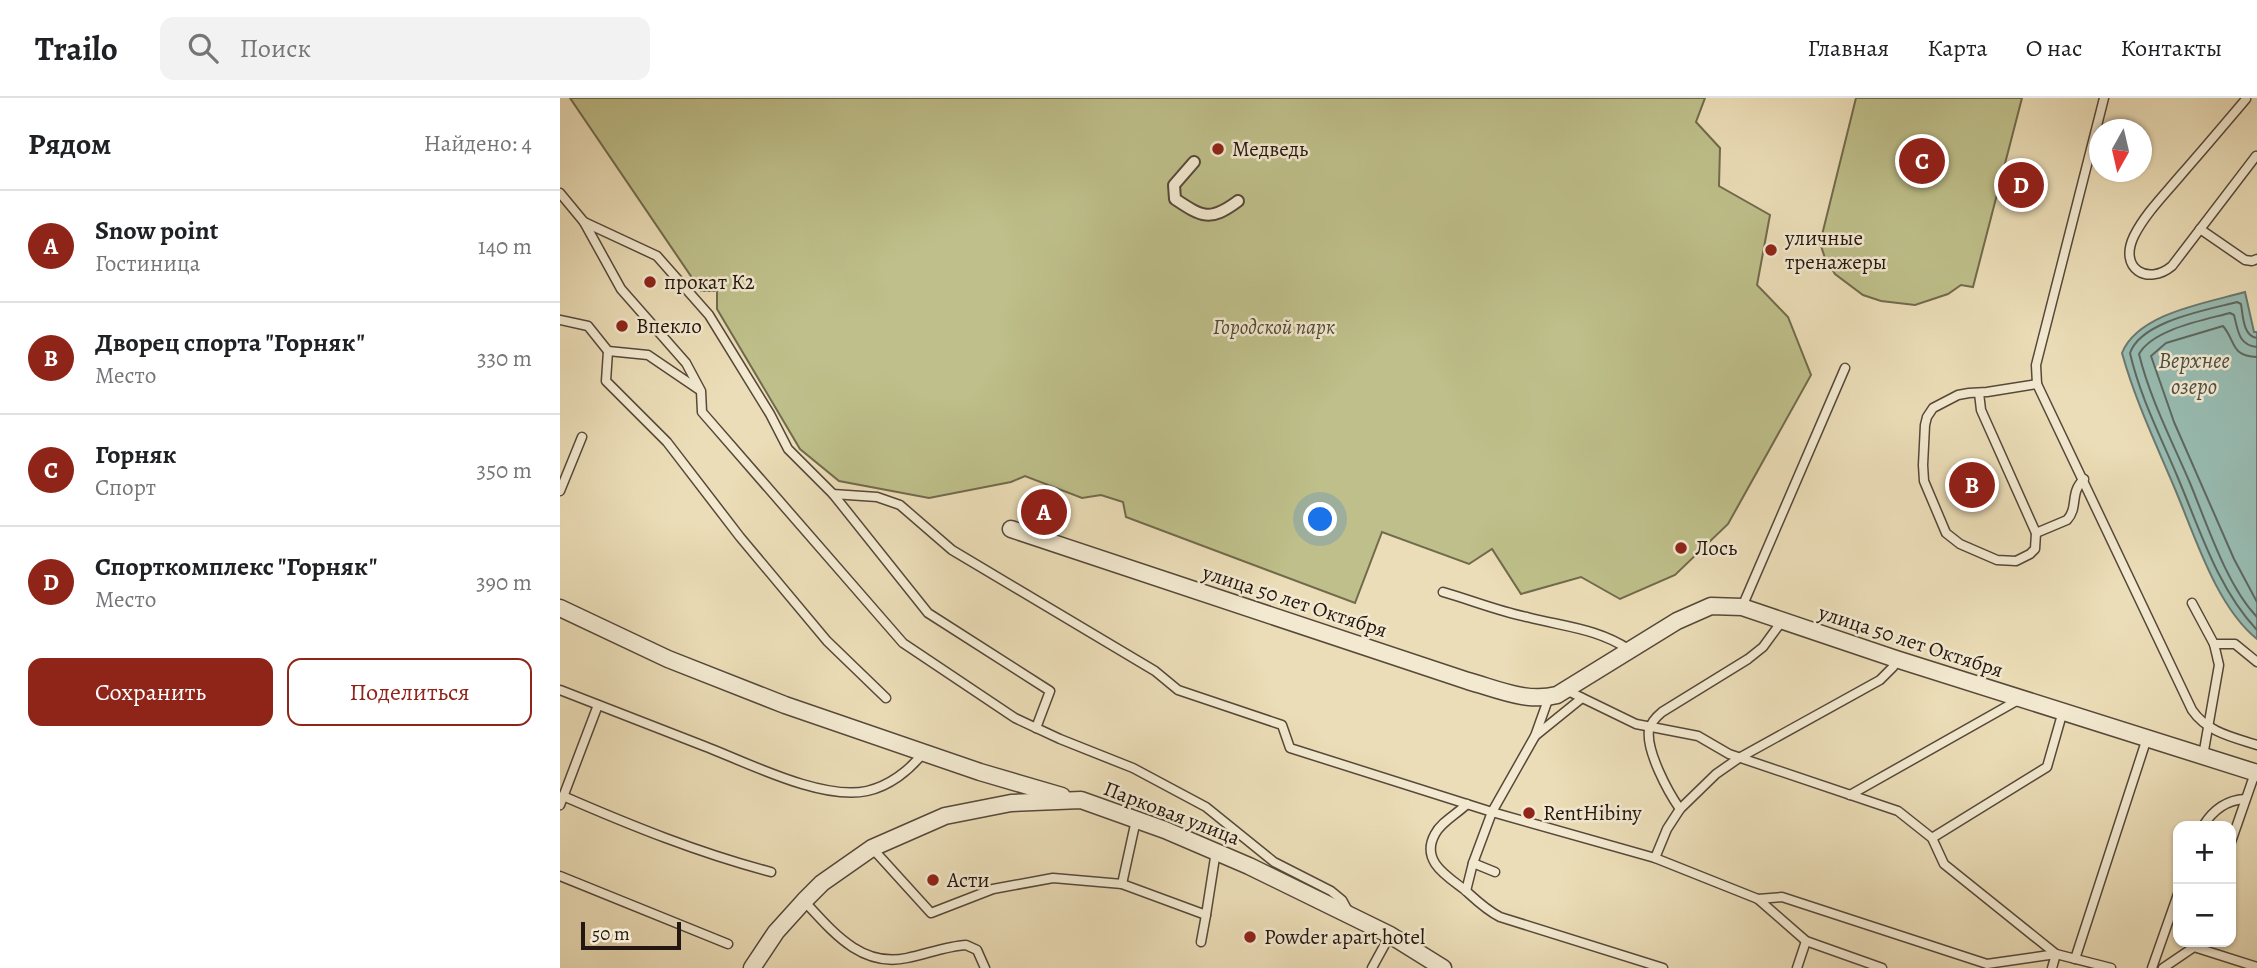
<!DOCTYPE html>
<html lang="ru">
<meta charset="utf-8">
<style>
:root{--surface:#fff;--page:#f2f2f2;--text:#202124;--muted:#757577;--line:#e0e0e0;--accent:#8f2418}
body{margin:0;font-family:Alegreya,serif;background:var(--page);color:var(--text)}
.controls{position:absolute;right:21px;bottom:21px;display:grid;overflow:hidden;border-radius:14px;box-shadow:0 2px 5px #0004}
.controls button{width:63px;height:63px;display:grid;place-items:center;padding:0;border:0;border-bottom:2px solid var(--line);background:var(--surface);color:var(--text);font:35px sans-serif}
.compass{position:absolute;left:1529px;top:21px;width:63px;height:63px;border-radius:50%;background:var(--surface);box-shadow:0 2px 5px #0004;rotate:188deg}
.scale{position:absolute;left:21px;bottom:18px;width:100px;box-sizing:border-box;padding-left:7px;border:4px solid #241610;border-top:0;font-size:19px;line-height:24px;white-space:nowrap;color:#241610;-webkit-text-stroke:5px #f2e9d0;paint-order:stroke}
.you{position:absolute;left:761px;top:422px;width:24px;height:24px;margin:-18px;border:5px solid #fff;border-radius:50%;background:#1a73e8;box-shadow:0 0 0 10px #1a73e833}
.badge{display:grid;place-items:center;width:46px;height:46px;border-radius:50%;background:var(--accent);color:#fff;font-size:23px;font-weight:700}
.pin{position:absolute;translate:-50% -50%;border:4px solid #fff;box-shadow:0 2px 7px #0006}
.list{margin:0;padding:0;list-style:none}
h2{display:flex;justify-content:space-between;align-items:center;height:91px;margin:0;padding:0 28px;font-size:30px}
h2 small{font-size:23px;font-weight:400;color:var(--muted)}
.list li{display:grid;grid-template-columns:46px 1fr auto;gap:21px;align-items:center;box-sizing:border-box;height:112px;padding:0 28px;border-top:2px solid var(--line)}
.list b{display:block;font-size:26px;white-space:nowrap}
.list p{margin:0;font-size:23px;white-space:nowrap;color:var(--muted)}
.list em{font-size:23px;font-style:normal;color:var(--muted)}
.actions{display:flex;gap:14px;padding:21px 28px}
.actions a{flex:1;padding:16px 0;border:2px solid var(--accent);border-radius:14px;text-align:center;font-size:24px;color:var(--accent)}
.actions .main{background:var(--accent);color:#fff}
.icon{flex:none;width:38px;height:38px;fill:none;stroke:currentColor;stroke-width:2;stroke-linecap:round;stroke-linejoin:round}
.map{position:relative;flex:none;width:1697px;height:870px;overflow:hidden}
header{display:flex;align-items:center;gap:42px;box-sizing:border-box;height:98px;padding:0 35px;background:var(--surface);border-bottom:2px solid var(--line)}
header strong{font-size:33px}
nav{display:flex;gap:38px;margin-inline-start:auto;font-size:24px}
.search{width:490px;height:63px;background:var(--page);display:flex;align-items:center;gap:18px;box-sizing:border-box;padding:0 24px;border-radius:14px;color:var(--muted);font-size:26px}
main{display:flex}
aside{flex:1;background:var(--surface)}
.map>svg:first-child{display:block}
.green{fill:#bebf8a;stroke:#716a4d;stroke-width:2}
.water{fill:#98bbb1;stroke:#6a7971;stroke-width:2}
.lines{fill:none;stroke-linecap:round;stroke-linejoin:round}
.shore{stroke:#5e6860;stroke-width:2}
.service-casing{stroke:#56483a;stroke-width:11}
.pedestrian-casing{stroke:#56483a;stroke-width:14}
.minor-casing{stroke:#56483a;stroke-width:19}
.service{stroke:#f2e9d0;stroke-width:8}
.pedestrian{stroke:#f2e9d0;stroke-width:10}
.minor{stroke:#f2e9d0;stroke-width:16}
.poi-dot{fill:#8f2418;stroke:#f2e9d0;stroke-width:2.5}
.labels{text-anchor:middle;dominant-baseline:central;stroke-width:5;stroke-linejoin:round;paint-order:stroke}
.poi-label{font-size:21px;fill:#241610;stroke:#f2e9d0;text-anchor:start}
.park-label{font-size:21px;font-style:italic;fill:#524935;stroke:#f2e9d0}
.street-label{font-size:21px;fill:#241610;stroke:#f2e9d0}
.water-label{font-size:23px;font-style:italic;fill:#4d5048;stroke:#f2e9d0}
</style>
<header>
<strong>Trailo</strong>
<div class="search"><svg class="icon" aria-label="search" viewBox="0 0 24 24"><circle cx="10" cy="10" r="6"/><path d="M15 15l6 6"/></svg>Поиск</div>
<nav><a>Главная</a><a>Карта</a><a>О нас</a><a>Контакты</a></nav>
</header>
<main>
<aside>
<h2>Рядом<small>Найдено: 4</small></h2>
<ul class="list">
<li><span class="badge">A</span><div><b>Snow point</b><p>Гостиница</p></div><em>140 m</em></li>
<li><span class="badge">B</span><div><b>Дворец спорта &quot;Горняк&quot;</b><p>Место</p></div><em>330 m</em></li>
<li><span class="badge">C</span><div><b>Горняк</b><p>Спорт</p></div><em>350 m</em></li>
<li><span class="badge">D</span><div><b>Спорткомплекс &quot;Горняк&quot;</b><p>Место</p></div><em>390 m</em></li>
</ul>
<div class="actions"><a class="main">Сохранить</a><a>Поделиться</a></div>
</aside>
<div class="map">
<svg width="1697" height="870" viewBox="0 0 1697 870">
<rect width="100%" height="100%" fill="#ebddb7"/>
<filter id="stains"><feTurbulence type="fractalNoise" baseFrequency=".00286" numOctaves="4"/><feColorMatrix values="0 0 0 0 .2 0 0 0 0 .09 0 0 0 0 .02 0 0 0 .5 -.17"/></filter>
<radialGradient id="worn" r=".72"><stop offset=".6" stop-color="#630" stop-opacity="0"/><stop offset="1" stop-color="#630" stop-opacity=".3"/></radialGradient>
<g class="green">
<polygon points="10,0 1145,0 1136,24 1160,50 1159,88 1210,117 1197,187 1228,219 1251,277 1168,426 1115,477 1060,501 1021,479 961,496 932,451 909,466 822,434 795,505 566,419 563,404 541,397 522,400 465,378 451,384 369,400 279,383 240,351 157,211 157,193 141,193"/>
<polygon points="1296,0 1462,0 1413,189 1401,187 1388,196 1355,207 1321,203 1303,197 1275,176 1265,160 1260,145"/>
</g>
<path class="water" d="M1685,194L1694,234H1697V541C1656,508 1635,438 1615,391C1596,346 1575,302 1562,255C1578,215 1647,205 1685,194Z"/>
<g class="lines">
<g class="shore">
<path d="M1697,240C1683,238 1683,218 1681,206L1677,204C1647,212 1581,223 1570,255C1580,299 1601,339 1618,380C1640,432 1658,491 1697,532"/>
<path d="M1697,249C1678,247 1678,232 1674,217L1670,215C1644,222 1593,231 1579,256C1590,301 1612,343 1630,385C1647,426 1667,488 1697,519"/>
<path d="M1697,259C1670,258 1676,243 1663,228L1606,245L1591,258L1614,324L1674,461L1697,504"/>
</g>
<defs>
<g id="service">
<path d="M1544,0L1476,267L1477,286L1632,612C1647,634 1672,639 1697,647"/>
<path d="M1686,1C1664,27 1642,53 1620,78C1604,97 1585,116 1574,138C1558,171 1588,188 1612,168L1696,58"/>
<polyline points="0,95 24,124 61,191 126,265 141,293 142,314 343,545 455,620 500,641 573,670 646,709 714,764 771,793 782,802 788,813"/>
<polyline points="24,124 97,158 149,217 210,316 228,351 273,396 317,399 340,407 392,452 595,573 618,592 722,627 730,650 932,714 1095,760 1198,801 1246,843 1322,870"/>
<polyline points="1640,131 1685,162 1692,163 1697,161"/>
<polyline points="0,222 28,228 48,253 88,257 138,291"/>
<polyline points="48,253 46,283 107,344 180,439 267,543 326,600"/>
<polyline points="1419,295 1421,312 1476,435 1475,451 1470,456 1456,463 1437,462 1400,446 1386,435 1364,383 1363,367 1365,327 1367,319 1373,310 1398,297 1409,295 1427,294 1477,286"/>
<polyline points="0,393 22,339"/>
<polyline points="273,396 368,515 490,593 476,630"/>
<path d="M1476,435L1507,422C1519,409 1509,395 1524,381"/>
<path d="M883,494C911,502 938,513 967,519C1005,529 1036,530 1070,552"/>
<polyline points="1632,505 1654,546 1659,567 1643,658"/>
<polyline points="1182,509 1285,270"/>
<polyline points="1654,546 1675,546 1697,564"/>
<path d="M0,592C48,611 96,629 144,648C186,664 262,703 307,693C329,688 349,673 363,655"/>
<polyline points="1006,592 1076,626 1138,638 1169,656 1338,713 1372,740 1384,766 1496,856 1551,870"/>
<polyline points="975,638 1022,600"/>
<polyline points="1290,697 1460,601"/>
<path d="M3,698C72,728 139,755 211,774"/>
<path d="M907,706C897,716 881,724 875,736C860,763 887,778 905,792C916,802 926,812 940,819L1103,870"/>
<polyline points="0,707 38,607"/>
<path d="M1120,711C1108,694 1086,653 1089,632C1091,624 1096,619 1102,614L1188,561L1203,549L1222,523"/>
<path d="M1643,728C1653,712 1666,702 1685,701"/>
<polyline points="1372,740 1487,669 1503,613"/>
<polyline points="1671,744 1695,675"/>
<polyline points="312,750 371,815 433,791 493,780 562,786 646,817 656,753"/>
<polyline points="1095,760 1107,731 1120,711 1156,676 1179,660 1320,582 1333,569 1336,561"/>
<polyline points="913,765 932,714 975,638 989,599"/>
<polyline points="0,778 168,846"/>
<polyline points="562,786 576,722"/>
<polyline points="906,793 913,765 935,774"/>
<polyline points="1198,801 1222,799 1427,866 1496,856 1492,870"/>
<path d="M244,803C272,833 301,870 347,860C367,856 387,848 406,847L417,852L425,870"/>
<polyline points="641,844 646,817"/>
<polyline points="1515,861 1587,640"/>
<polyline points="812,870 830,837"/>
<polyline points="1237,870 1246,843"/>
<polyline points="1592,870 1618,796"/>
<polyline points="1603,870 1634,849 1697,869"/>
</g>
<path id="pedestrian" d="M634,64L614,87L615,101C642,119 650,124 678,103"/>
<g id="minor">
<path d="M451,431L908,583C937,591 967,605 997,597L1117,523L1151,508L1182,509L1336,561L1697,675"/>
<polyline points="0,510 108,561 225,607 420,674 502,698"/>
<polyline points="192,870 216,834 244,803 262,785 312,750 385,718 451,705 521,702 605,732 689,768 830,837 883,870"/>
</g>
</defs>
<use href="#service" class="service-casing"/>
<use href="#pedestrian" class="pedestrian-casing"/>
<use href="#minor" class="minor-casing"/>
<use href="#service" class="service"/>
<use href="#pedestrian" class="pedestrian"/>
<use href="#minor" class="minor"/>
</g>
<g class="poi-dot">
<circle cx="658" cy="51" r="7"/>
<circle cx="1211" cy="152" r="7"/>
<circle cx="90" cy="184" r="7"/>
<circle cx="62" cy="228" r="7"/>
<circle cx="1121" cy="450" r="7"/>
<circle cx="969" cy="715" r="7"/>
<circle cx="373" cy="782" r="7"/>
<circle cx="690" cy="839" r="7"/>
</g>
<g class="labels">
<g class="poi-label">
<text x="672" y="51">Медведь</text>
<text x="1225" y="140">уличные<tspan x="1225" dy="24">тренажеры</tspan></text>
<text x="104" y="184">прокат К2</text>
<text x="76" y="228">Впекло</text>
<text x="1135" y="450">Лось</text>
<text x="983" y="715">RentHibiny</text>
<text x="387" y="782">Асти</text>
<text x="704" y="839">Powder apart hotel</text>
</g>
<g class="park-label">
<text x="714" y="229">Городской парк</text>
</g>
<g class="street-label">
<text transform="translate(735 503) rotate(18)">улица 50 лет Октября</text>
<text transform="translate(1351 543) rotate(18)">улица 50 лет Октября</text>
<text transform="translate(612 715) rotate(21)">Парковая улица</text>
</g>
<g class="water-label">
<text x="1634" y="262">Верхнее<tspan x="1634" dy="26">озеро</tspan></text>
</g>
</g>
<rect width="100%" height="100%" filter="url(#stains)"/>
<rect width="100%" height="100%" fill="url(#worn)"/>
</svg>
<div class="controls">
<button>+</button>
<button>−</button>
</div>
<svg class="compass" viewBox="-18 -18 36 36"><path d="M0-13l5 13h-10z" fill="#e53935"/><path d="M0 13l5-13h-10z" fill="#757577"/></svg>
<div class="scale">50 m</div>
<div class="you"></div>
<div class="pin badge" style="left:484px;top:414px">A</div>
<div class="pin badge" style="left:1412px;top:387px">B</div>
<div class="pin badge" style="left:1362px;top:63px">C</div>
<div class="pin badge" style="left:1461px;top:87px">D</div>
</div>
</main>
